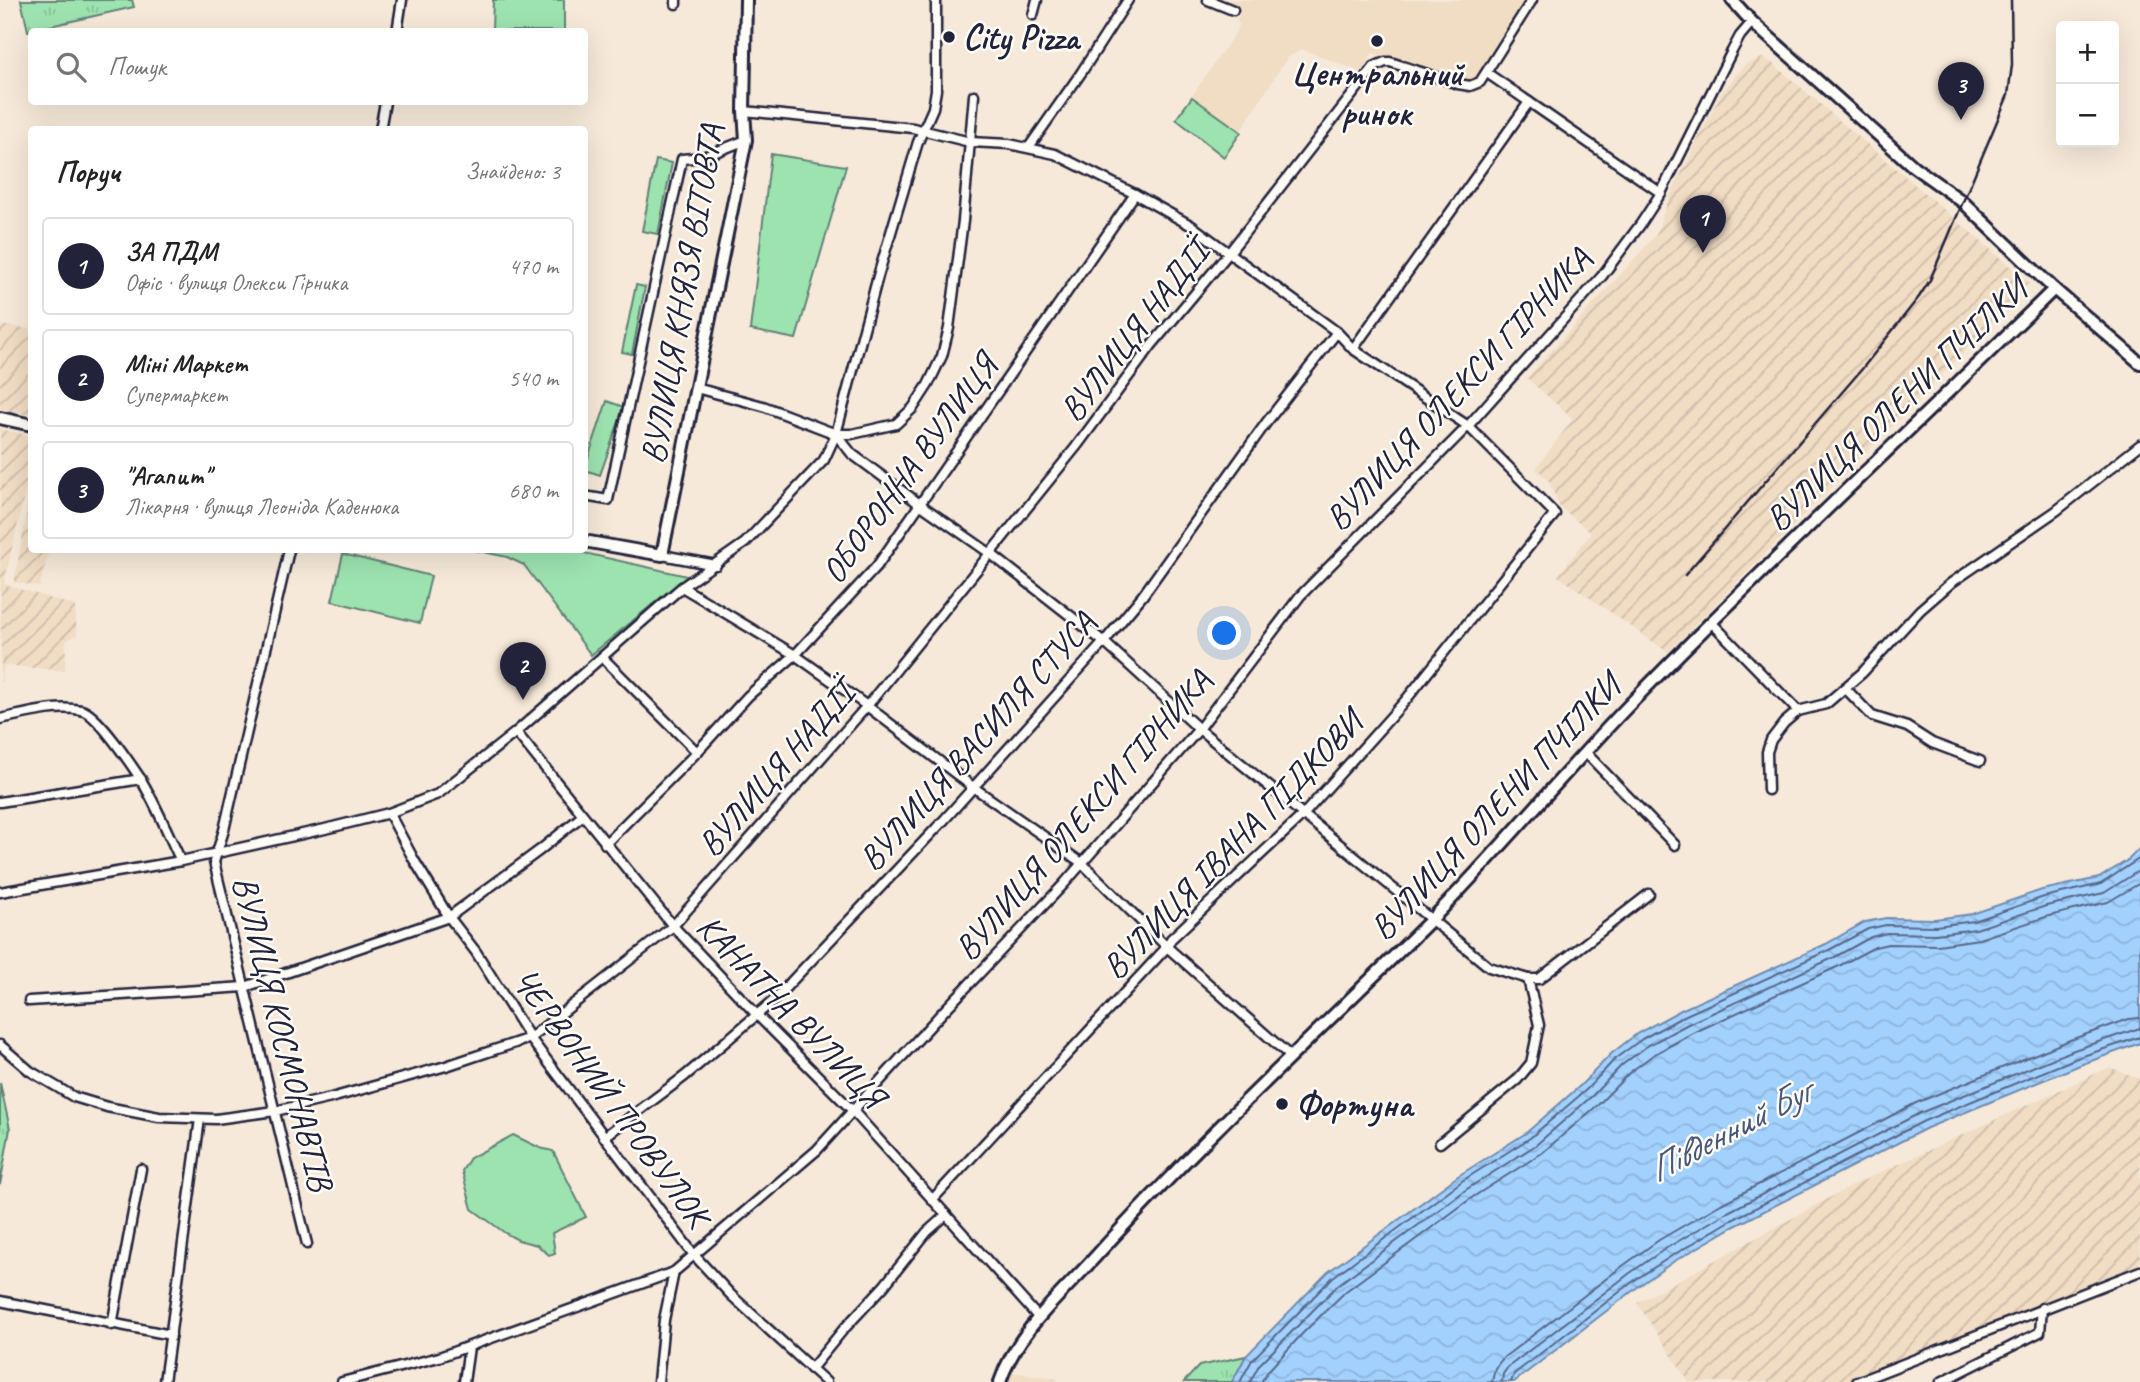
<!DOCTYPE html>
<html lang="uk">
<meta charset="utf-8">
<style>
:root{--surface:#fff;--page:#f2f2f2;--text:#222;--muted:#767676;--line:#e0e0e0;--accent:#22223b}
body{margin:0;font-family:Caveat,sans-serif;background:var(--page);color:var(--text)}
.controls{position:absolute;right:21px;top:21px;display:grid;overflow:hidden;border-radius:7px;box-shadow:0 7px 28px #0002}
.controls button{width:63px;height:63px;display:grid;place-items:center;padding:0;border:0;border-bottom:2px solid var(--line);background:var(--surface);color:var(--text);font:35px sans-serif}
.you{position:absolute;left:1225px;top:634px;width:24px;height:24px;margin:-18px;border:5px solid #fff;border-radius:50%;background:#1a73e8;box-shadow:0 0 0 10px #1a73e833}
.badge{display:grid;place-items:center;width:46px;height:46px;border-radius:50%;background:var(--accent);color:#fff;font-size:23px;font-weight:700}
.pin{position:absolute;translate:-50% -58px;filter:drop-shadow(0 2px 4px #0008)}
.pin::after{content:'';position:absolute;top:37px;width:24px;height:21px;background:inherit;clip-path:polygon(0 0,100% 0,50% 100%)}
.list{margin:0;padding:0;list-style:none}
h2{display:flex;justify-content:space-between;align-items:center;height:91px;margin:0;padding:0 28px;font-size:30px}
h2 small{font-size:23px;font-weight:400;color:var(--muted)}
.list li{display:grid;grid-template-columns:46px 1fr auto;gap:21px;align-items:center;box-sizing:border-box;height:98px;margin:0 14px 14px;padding:0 14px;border:2px solid var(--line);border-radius:7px}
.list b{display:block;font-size:26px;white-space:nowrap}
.list p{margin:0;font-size:23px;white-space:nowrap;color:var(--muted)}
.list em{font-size:23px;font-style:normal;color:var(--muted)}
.icon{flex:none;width:38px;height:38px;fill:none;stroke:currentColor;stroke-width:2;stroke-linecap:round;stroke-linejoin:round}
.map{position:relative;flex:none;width:2140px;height:1382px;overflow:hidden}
.search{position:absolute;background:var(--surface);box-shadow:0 7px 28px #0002;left:28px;top:28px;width:560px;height:77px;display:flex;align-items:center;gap:18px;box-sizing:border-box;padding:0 24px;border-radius:7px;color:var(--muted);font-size:26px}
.panel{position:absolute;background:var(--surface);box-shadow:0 7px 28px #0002;left:28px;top:126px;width:560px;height:427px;border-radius:7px}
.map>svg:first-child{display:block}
.built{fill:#f1dcc4}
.industrial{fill:url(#industrial-furrows)}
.grass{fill:url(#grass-tufts);stroke:#608276;stroke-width:2}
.park{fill:#9de3b0;stroke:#608276;stroke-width:2}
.water{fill:url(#water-waves);stroke:#6f8bb0;stroke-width:2}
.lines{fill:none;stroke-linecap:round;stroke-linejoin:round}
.shore{stroke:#566889;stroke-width:2}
.minor-casing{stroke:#22223b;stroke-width:13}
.tertiary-casing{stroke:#22223b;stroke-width:16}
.minor{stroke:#fdfcf7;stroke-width:8}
.tertiary{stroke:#fdfcf7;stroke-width:10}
.rail{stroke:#22223b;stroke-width:2.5}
.poi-dot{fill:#22223b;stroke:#fdfcf7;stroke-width:2.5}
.labels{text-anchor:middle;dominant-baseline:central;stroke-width:5;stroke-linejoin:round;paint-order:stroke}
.poi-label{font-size:35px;font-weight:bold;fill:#22223b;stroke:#fdfcf7;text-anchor:start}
.street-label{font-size:35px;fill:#22223b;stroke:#fdfcf7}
.water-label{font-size:37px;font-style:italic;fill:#495776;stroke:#fdfcf7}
</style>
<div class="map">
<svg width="2140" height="1382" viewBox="0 0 2140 1382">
<defs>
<pattern id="industrial-furrows" width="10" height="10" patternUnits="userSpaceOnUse" patternTransform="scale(1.75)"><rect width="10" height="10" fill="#f1dcc4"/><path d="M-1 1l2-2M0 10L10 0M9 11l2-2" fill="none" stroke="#cebca9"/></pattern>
<pattern id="grass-tufts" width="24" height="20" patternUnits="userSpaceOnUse" patternTransform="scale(1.75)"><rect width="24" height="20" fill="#9de3b0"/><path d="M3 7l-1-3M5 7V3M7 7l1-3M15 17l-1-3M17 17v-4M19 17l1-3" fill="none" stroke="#87c298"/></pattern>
<pattern id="water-waves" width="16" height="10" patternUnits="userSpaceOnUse" patternTransform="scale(1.75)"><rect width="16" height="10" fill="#a3d1fe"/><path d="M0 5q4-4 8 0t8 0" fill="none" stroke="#8cb3db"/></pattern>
</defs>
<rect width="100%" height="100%" fill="#f6e9d9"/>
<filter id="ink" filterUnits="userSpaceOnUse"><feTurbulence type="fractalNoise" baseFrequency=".0143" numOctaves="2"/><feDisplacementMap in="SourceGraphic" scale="14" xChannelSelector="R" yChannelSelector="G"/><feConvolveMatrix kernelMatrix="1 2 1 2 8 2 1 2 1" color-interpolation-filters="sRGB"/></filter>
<g filter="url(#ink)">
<g class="built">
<polygon points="1217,0 1525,0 1480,79 1475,82 1466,83 1416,70 1373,53 1361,72 1302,49 1287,58 1224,157 1176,119 1236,32 1240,24 1236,22 1242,9"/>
<polygon points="1010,1372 1056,1378 1059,1382 1008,1382"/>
</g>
<g class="industrial">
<polygon points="1762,58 1771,62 2030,283 1915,403 1668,652 1558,576 1591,533 1559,506 1549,481 1536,468 1573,419 1527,378 1656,235 1669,198 1721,93 1746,64"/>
<polygon points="0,325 31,329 31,415 0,409"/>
<polygon points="0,429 32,436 31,467 4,584 75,606 77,635 66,641 65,671 4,665 1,685"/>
<polygon points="31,490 32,550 50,550 39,587 14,582"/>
<polygon points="2110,1067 2140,1079 2140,1264 1968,1333 1906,1355 1846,1382 1689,1382 1637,1303 1853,1185"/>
</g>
<g class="grass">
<polygon points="21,0 132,0 134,7 28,31"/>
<polygon points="0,1083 10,1129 0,1185"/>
<polygon points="1246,1356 1232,1382 1184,1382 1199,1366"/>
</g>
<g class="park">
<polygon points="493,0 564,0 564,31 492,31"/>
<polygon points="1192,97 1241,132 1224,157 1176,119"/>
<polygon points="771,154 846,166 796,339 750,330"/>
<polygon points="656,160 672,163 658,234 642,231"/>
<polygon points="636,285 645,287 632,354 622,352"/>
<polygon points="607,401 624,407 600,475 585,470 585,467"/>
<polygon points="474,550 571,550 687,576 591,655 524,565 507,557"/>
<polygon points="343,554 431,576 420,623 332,601"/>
<polygon points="513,1135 540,1148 553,1151 586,1217 552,1233 555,1253 549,1255 537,1245 518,1240 505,1233 472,1209 462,1171 470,1158"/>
</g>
<polygon class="water" points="2140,848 2140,1043 2080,1065 1927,1128 1733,1227 1673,1262 1639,1286 1514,1382 1232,1382 1246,1356 1328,1272 1458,1176 1526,1133 1581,1085 1612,1053 1638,1033 1681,1010 1826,944 1865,922 1886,918 1935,919 1972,914 2042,890 2099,878 2128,860"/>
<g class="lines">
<g class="shore">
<polyline points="1240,1382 1252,1360 1333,1277 1462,1181 1530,1138 1586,1090 1616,1058 1642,1039 1684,1016 1829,950 1868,929 1886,925 1936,926 1974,921 2044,897 2101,884 2140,858"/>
<polyline points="1250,1382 1259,1365 1339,1284 1467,1189 1536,1145 1592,1096 1622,1065 1647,1046 1688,1024 1833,958 1871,937 1887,933 1936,934 1976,929 2046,906 2104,893 2140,870"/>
<polyline points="1261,1382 1268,1371 1303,1333 1346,1291 1473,1197 1542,1153 1599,1104 1629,1073 1653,1055 1693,1033 1837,967 1875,947 1888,944 1938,945 1979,939 2049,916 2108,902 2140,883"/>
<polyline points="1492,1382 1495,1368 1503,1358 1624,1265 1659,1240 1721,1204 1916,1103 2070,1040 2129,1019 2140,1018"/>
<polyline points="1502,1382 1503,1374 1508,1367 1630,1273 1665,1249 1726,1213 1920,1113 2074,1050 2140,1028"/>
<polyline points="1511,1382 1514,1374 1635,1280 1670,1257 1730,1221 1924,1121 2077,1058 2140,1037"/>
</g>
<defs>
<g id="minor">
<polyline points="1208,0 1233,10"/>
<polyline points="676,4 676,0"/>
<polyline points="1033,15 1037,0"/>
<polyline points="397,32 402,0"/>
<polyline points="1487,73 1661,193"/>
<polyline points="744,111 913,128 970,142 1009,144 1055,154 1135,194 1192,226 1337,332 1353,349 1468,426 1555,514 1405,701 1303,815 1171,939 1167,947 932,1200"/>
<polyline points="380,130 385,102"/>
<polyline points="1029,147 1081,73 1128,0"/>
<polyline points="1353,349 1529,102"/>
<polyline points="696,388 763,406 836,434 852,454 921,505 991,554 1104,642 1199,729 1489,967 1528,979 1539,1025 1531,1063 1517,1080 1440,1143"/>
<polyline points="836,434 878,276 918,142 933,108 936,90 936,0"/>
<polyline points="584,496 608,500 682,159 703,157 746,140"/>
<polyline points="289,550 224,830 214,862 307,1244"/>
<polyline points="662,555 716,565"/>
<polyline points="682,587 795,655 867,706 973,787 1082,863 1167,947 1290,1056"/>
<polyline points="1711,622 1798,711"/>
<polyline points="602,657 697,752"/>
<polyline points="1845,688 1872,716 1907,727 1932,743 1980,761"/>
<path d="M0,719C25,714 55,705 81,710C97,713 130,763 140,778C156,804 168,834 181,861"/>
<polyline points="516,732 673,926 757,1015 853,1111 1038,1317"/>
<polyline points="1586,753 1675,845"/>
<polyline points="1768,790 1767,752 1771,740 1784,723 1798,711 1826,704 1862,673 1920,610 1951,583 2056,511 2140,445"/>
<polyline points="0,802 141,779"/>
<polyline points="389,813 414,860 449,917 476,952 530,1038 694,1255 731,1295 826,1382"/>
<polyline points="605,844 697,752 748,696 795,655 877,566 1135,194"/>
<polyline points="0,892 181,861 325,829 389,813 438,794 516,732 682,587 745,543 824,460 836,434 852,434 896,424 913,408 928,385 942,356 949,328 963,221 974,95"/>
<polyline points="1528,979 1539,979 1649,894"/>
<polyline points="29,1001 245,987 449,917 540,850 582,816"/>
<polyline points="0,1045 30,1071 74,1097 107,1107 159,1117 216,1119 275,1111 331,1098 446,1066 530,1038 673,926 867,706 1076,447 1151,346 1228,254 1374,67 1385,62 1390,62 1458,84 1470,86 1480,82 1532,0"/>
<polyline points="604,1137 685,1076 772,1002 944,820 1104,642 1143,595 1266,423 1337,332"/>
<polyline points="0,1301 171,1335"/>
<polyline points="112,1325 141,1169"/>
<polyline points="811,1369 843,1330 884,1286 927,1232 946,1215"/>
<polyline points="164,1382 200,1119"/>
<polyline points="342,1382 439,1357 674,1272 817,1150 940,1015 1063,885 1199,729 1300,596 1468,426 1602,276 1640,225 1661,193 1732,51 1740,36 1752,22"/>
<polyline points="464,1382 469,1347"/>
<polyline points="658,1382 664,1320 674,1272"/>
<polyline points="1857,1382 2140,1271"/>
<polyline points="1941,1382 2040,1332 2042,1308"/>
</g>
<g id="tertiary">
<polyline points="1732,0 1752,22 1914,167 1963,202 2054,289 2140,363"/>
<polyline points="0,418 32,425"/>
<polyline points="584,541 662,555 746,140 744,111 746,0"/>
<path d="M1000,1382C1017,1331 1062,1294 1097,1255C1203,1138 1319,1031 1431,920C1501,849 1564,772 1633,701C1770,560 1914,427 2054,289"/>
</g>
</defs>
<use href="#minor" class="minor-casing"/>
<use href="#tertiary" class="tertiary-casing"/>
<use href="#minor" class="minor"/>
<use href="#tertiary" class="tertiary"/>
<polyline class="rail" points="1685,575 1862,369 1919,297 1930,280 2008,95 2012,65 2011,0"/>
</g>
</g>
<g class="poi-dot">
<circle cx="949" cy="37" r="7"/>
<circle cx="1377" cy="41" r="7"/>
<circle cx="1282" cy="1104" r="7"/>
</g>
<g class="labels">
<g class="poi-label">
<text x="963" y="37">City Pizza</text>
<text x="1377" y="73" text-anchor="middle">Центральний<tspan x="1377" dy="40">ринок</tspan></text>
<text x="1296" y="1104">Фортуна</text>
</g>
<g class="street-label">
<text transform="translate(682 294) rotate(-80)">ВУЛИЦЯ КНЯЗЯ ВІТОВТА</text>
<text transform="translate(1134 331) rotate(-52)">ВУЛИЦЯ НАДІЇ</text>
<text transform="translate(1458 389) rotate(-47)">ВУЛИЦЯ ОЛЕКСИ ГІРНИКА</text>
<text transform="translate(1896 404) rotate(-44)">ВУЛИЦЯ ОЛЕНИ ПЧІЛКИ</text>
<text transform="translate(909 469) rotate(-54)">ОБОРОННА ВУЛИЦЯ</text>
<text transform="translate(977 741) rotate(-48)">ВУЛИЦЯ ВАСИЛЯ СТУСА</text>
<text transform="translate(776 769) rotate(-49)">ВУЛИЦЯ НАДІЇ</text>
<text transform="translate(1495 807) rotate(-47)">ВУЛИЦЯ ОЛЕНИ ПЧІЛКИ</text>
<text transform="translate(1083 815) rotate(-49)">ВУЛИЦЯ ОЛЕКСИ ГІРНИКА</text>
<text transform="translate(1232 845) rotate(-46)">ВУЛИЦЯ ІВАНА ПІДКОВИ</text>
<text transform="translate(791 1011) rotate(46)">КАНАТНА ВУЛИЦЯ</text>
<text transform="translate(283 1033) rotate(76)">ВУЛИЦЯ КОСМОНАВТІВ</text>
<text transform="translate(611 1097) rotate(54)">ЧЕРВОНИЙ ПРОВУЛОК</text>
</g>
<g class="water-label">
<text transform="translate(1729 1130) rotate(-28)">Південний Буг</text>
</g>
</g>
</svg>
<div class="controls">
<button>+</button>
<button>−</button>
</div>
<div class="you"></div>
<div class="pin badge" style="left:1703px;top:253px">1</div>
<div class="pin badge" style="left:523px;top:700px">2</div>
<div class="pin badge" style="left:1961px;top:120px">3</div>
<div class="search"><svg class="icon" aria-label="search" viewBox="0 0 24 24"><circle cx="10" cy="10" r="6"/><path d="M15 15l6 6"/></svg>Пошук</div>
<section class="panel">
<h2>Поруч<small>Знайдено: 3</small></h2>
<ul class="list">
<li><span class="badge">1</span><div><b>ЗА ПДМ</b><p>Офіс · вулиця Олекси Гірника</p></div><em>470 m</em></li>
<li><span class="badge">2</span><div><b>Міні Маркет</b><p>Супермаркет</p></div><em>540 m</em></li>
<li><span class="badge">3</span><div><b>&quot;Агапит&quot;</b><p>Лікарня · вулиця Леоніда Каденюка</p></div><em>680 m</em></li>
</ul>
</section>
</div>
